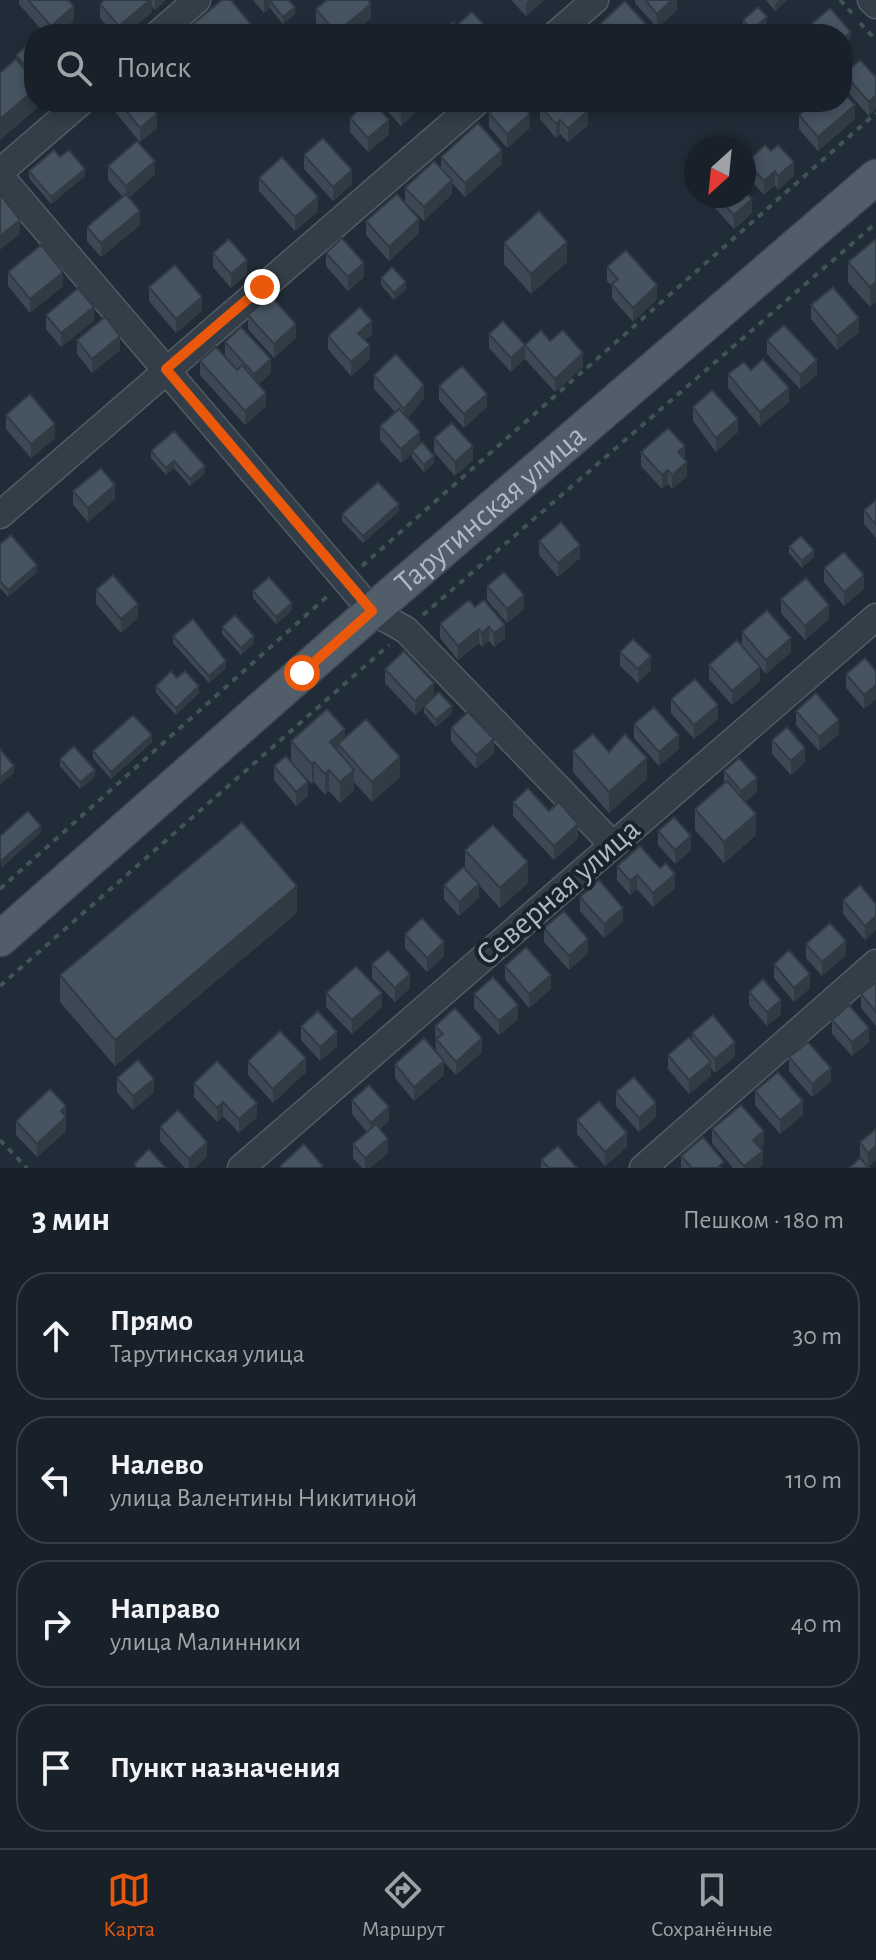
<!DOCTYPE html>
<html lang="ru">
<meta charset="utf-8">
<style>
:root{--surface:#182129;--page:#252e35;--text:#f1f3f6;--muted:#9fa3a8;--line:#363e46;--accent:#ea580c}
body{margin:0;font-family:"Alegreya Sans",sans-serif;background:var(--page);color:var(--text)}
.compass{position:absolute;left:684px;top:136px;width:72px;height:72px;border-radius:50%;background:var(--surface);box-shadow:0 4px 12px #0003;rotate:207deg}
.stop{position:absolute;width:24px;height:24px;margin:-18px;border:6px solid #ea580c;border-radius:50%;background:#fff}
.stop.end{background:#ea580c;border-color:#fff;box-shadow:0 2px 8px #0008}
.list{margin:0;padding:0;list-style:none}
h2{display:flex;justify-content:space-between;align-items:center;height:104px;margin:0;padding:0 32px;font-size:34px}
h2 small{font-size:26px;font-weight:400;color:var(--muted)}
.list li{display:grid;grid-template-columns:52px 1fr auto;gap:24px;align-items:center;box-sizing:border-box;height:128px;margin:0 16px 16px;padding:0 16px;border:2px solid var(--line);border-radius:32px}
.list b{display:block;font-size:30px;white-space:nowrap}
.list p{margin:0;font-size:26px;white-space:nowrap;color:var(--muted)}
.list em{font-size:26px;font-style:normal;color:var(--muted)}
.icon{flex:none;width:44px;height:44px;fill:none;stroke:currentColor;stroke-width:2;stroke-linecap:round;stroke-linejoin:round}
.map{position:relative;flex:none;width:876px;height:1168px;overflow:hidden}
.search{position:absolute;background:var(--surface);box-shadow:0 4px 12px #0003;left:24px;right:24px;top:24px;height:88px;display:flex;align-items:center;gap:20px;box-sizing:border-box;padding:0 28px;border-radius:32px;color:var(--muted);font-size:30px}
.sheet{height:680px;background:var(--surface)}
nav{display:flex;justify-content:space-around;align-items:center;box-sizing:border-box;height:112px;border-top:2px solid var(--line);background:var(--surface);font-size:22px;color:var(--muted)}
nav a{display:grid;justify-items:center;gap:4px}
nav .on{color:var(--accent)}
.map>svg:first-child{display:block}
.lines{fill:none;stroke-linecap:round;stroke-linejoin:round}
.minor-casing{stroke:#515c65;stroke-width:29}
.major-casing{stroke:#3d4751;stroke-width:37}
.path{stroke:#3f5555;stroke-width:4;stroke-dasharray:6 6;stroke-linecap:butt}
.minor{stroke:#333e48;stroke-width:26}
.major{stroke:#515d68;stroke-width:34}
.wall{fill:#3c4853}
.shaded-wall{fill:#313b44}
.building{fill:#465461;stroke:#313b44;stroke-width:2}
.route{stroke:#ea580c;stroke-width:10}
.labels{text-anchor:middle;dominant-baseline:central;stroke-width:8;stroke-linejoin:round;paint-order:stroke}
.street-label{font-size:32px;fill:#aeb9c4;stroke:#19232c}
</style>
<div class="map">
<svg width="876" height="1168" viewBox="0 0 876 1168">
<rect width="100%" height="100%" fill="#202c37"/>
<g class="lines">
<defs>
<g id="minor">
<polyline points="871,0 876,5"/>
<polyline points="158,34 197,0"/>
<polyline points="556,34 595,0"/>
<polyline points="0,172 81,102"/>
<polyline points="0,176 372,611 406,630 613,845"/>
<polyline points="0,515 477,102"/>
<polyline points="241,1168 876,617"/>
<polyline points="643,1168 876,963"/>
</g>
<g id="major">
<path id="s1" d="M0,939L372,611L876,177"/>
</g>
</defs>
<use href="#minor" class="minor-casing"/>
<use href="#major" class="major-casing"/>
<g class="path">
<polyline points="840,0 852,13"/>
<polyline points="860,23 876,40"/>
<polyline points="362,566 876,113"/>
<polyline points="423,615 876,223"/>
<polyline points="0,889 331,593"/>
<polyline points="0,986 389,645"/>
<polyline points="0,1140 27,1168"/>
</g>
<use href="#minor" class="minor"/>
<use href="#major" class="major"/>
</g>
<g class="wall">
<polygon points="19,0 68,0 74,20 58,34 45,34 19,4"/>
<polygon points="104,0 166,0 155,10 152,7 152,12 126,34 114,34 100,18 100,4"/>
<polygon points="253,0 288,0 295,14 283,24 270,8 264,13"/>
<polygon points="511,0 544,0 526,16"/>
<polygon points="635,0 677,0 677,10 657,28 635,3"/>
<polygon points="766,0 787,0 775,11"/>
<polygon points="316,9 371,18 351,34 316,34 322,29 316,23"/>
<polygon points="743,20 767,24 755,34 749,34 743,27"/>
<polygon points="193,24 254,34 193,34"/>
<polygon points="600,24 651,34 600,34"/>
<polygon points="32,41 34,43 34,102 39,102 39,106 0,140 0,73 16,59 16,55"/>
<polygon points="844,74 876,77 869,116 844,88"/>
<polygon points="115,102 147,102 157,128 140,142 115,112"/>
<polygon points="379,102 425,102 425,104 401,126"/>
<polygon points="535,102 584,102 588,125 568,142 560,134 556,138 540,119 540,111 535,106"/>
<polygon points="489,113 530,128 507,148 489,127"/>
<polygon points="799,115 855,119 818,151 799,129"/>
<polygon points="350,118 389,134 368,152 350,132"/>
<polygon points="304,155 352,184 333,201 304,169"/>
<polygon points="60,157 85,176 51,204 29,178 29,171"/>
<polygon points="441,157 502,164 465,197 452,183 452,194 424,221 405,202 405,188 441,169"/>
<polygon points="747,162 794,176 778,190 775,185 764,195 747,176"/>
<polygon points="108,166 155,174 129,198 140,225 101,257 87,241 87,227 123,197 108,180"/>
<polygon points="259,178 318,211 295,231 259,191"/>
<polygon points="704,196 744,196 752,213 734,229"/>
<polygon points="366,221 419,233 389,261 366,235"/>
<polygon points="876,239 870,307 848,282 848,262"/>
<polygon points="504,243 567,262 531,294 504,264"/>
<polygon points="213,253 247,274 231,288 213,267"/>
<polygon points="326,253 364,277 348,291 326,266"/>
<polygon points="607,267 657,299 633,322 612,298 612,286 607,281"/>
<polygon points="8,272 63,286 30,313 8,286"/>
<polygon points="381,278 406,290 394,300 381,285"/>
<polygon points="149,287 202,311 176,333 149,301"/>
<polygon points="811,305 859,332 837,350 811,319"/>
<polygon points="46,315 94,321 61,347 46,329"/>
<polygon points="248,315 296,338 274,358 248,329"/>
<polygon points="372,334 365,340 370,359 351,376 328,349 328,336"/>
<polygon points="489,334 525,345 550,341 583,367 555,392 525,359 511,372 489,348"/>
<polygon points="77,340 120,350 92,373 77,354"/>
<polygon points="767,340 817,374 800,389 767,354"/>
<polygon points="225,342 271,373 259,384 266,406 245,425 200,375 200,361 225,355"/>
<polygon points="728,374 789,402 760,426 728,388"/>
<polygon points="374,375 424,398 408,418 420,444 434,463 424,472 412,458 412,454 401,463 380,440 380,426 395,412 374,389"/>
<polygon points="439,386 487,407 464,428 439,400"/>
<polygon points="693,407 738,432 716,452 693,421"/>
<polygon points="6,415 55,438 31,458 6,429"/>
<polygon points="434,438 473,460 455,476 434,452"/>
<polygon points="151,451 205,473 190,486 174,468 166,475 151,458"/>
<polygon points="641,452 685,459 687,476 672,489 668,484 662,489 641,466"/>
<polygon points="73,491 115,499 88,522 73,505"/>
<polygon points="876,500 876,538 864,524 864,510"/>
<polygon points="399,511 363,543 342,521 342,514"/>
<polygon points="539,541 580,558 558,577 539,555"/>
<polygon points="0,544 37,572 8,597 0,588"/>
<polygon points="789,546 814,557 802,568 789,553"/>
<polygon points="824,568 864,589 844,606 824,582"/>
<polygon points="487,586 524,609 507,623 487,600"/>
<polygon points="96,590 138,618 121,633 96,604"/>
<polygon points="253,591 292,610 276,624 253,598"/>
<polygon points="781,599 829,619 805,640 781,613"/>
<polygon points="469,600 505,638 494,647 489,641 482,647 479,643 458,660 440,638 440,624"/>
<polygon points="222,627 254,643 241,655 222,634"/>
<polygon points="742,632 791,652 766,674 760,667 760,681 732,705 709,679 709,665 742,646"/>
<polygon points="173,636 226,668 209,683 173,643"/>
<polygon points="620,652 651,670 638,683 620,666"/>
<polygon points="385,669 452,713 436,727 424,713 424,706 415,715 385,683"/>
<polygon points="876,671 876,699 864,709 846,688 846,674"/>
<polygon points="177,678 199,693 176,715 156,693 156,686"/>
<polygon points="671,699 718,719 694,739 671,713"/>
<polygon points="796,711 839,734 819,751 796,725"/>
<polygon points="634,724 679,749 659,766 634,738"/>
<polygon points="451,728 494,753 476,769 451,741"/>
<polygon points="345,738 400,777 372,802 354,782 354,790 340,803 329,791 325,795 314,782 312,784 291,762 291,741"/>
<polygon points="772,740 805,762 791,775 772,754"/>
<polygon points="152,742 111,779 93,758 93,751"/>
<polygon points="573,751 609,752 647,779 609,813 573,772"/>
<polygon points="60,759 95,777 80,789 60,766"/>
<polygon points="274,766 308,796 296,806 274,780"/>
<polygon points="724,771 757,792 745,802 756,835 724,863 695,830 695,809 724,784"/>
<polygon points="513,802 549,811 578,838 554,860 513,816"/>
<polygon points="658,831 691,850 675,864 658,845"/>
<polygon points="465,850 528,883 500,908 479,885 479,898 459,916 444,899 444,885 465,870"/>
<polygon points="617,866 660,868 675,888 653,907 637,889 630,895 617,880"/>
<polygon points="580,897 623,922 604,938 580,911"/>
<polygon points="843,900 876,904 876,930 865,940 843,914"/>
<polygon points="297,913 115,1066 60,1002 60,975"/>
<polygon points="544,928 588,953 569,970 544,942"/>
<polygon points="405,934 444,956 427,972 405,948"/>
<polygon points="806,944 846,955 822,976 806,958"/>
<polygon points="372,964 410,988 395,1002 372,978"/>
<polygon points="774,964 810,988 794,1002 774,978"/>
<polygon points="505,966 551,989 529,1008 505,979"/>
<polygon points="876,982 876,1026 861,1008 861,994"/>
<polygon points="749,992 781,1014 767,1026 749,1005"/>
<polygon points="326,993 382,1007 352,1034 326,1007"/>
<polygon points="474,994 518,1019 499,1035 474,1008"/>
<polygon points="832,1020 869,1042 852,1056 832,1034"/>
<polygon points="301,1026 337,1046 320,1061 301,1040"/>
<polygon points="435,1026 482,1052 456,1075 444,1062 444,1075 414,1101 395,1078 395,1064 436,1052"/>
<polygon points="692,1033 735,1056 715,1073 711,1068 711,1076 689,1094 668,1069 668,1055 692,1040"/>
<polygon points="789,1057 831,1082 812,1097 789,1071"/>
<polygon points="248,1061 306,1072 273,1103 248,1075"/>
<polygon points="117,1078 154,1092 133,1110 117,1092"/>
<polygon points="194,1083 257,1117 239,1133 223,1116 217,1122 194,1097"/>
<polygon points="755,1091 803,1115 780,1134 755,1105"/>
<polygon points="616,1092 656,1117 639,1132 616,1106"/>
<polygon points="352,1100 389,1121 380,1129 388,1153 370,1168 362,1168 353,1158 353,1144 367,1132 352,1114"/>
<polygon points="66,1106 66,1131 37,1157 16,1135 16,1121"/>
<polygon points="577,1120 627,1147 605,1166 577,1134"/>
<polygon points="160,1127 207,1156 195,1168 185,1168 160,1141"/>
<polygon points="712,1129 764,1144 760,1148 763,1164 759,1168 733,1168 712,1143"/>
<polygon points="876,1129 876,1160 868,1167 860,1156 860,1142"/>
<polygon points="681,1156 724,1168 681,1168"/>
<polygon points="541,1160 577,1168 541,1168"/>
</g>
<g class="shaded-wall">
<polygon points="150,0 152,0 152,12 126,34 119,34 119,26"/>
<polygon points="155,0 166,0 155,10"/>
<polygon points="264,0 279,0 270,1 270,8 264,13"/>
<polygon points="529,0 544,0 526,16 526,3"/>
<polygon points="672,0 677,0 677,10 657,28 657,14"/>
<polygon points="779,0 787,0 775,11 775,4"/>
<polygon points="371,4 371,18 351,34 336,34"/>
<polygon points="74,6 74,20 58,34 51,34 51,26"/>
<polygon points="295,7 295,14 283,24 283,17"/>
<polygon points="767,17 767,24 755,34 752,34 752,30"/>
<polygon points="851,32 851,39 842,47 842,40"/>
<polygon points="34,90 34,102 39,102 39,106 0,140 0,119"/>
<polygon points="876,95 876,109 869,116 869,102"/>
<polygon points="412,102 425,102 425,104 401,126 401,112"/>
<polygon points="855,105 855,119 818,151 818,137"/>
<polygon points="588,111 588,125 568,142 568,128"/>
<polygon points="157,114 157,128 140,142 140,128"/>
<polygon points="530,114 530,128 507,148 507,134"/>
<polygon points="389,120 389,134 368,152 368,138"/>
<polygon points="560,120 560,134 556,138 556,124"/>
<polygon points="502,150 502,164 465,197 465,183"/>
<polygon points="155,161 155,174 126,200 126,186"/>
<polygon points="794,162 794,176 778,190 778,176"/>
<polygon points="85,169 85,176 51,204 51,197"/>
<polygon points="352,170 352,184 333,201 333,187"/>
<polygon points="775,171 775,185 764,195 764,181"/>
<polygon points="452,180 452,194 424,221 424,207"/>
<polygon points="318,197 318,211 295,231 295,217"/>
<polygon points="752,199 752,213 734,229 734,215"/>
<polygon points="140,211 140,225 101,257 101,243"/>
<polygon points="419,219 419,233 389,261 389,247"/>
<polygon points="20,220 20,234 0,250 0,236"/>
<polygon points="567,242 567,262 531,294 531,274"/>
<polygon points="247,260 247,274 231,288 231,274"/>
<polygon points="364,263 364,277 348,291 348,277"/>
<polygon points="63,272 63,286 30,313 30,299"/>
<polygon points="406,282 406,290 394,300 394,293"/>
<polygon points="876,282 876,302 870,307 870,287"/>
<polygon points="657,285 657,299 633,322 633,308"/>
<polygon points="202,297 202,311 176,333 176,319"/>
<polygon points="94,307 94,321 61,347 61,333"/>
<polygon points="859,318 859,332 837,350 837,336"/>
<polygon points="372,321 372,334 358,347 358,333"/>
<polygon points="296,324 296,338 274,358 274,344"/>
<polygon points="120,336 120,350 92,373 92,359"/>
<polygon points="370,345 370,359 351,376 351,362"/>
<polygon points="525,345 525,359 511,372 511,358"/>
<polygon points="583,353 583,367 555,392 555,379"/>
<polygon points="271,359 271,373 254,388 254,374"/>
<polygon points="817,360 817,374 800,389 800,375"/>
<polygon points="424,385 424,398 404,422 404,409"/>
<polygon points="789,388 789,402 760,426 760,412"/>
<polygon points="266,393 266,406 245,425 245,411"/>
<polygon points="487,394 487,407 464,428 464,414"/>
<polygon points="738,419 738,432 716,452 716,438"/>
<polygon points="55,424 55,438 31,458 31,444"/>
<polygon points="420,432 420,446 412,451 412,454 401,463 401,449"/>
<polygon points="473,446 473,460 455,476 455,462"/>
<polygon points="685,446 685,460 678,452"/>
<polygon points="434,456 434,463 424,472 424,465"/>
<polygon points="174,461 174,468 166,475 166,468"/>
<polygon points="687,462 687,476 672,489 672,475"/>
<polygon points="205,466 205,473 190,486 190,479"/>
<polygon points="668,470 668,484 662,489 662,475"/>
<polygon points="115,485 115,499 88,522 88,508"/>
<polygon points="399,504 399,511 363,543 363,536"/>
<polygon points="580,545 580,558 558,577 558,563"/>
<polygon points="814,550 814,557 802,568 802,561"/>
<polygon points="37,565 37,572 8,597 8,590"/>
<polygon points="864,575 864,589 844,606 844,592"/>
<polygon points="524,595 524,609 507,623 507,609"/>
<polygon points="292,603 292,610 276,624 276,617"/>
<polygon points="138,604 138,618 121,633 121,619"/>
<polygon points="829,605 829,619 805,640 805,626"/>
<polygon points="505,625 505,638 494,647 494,633"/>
<polygon points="489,627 489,641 482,647 482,633"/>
<polygon points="479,629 479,643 458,660 458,646"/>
<polygon points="254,636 254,643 241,655 241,648"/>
<polygon points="791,638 791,652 766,674 766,660"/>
<polygon points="651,656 651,670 638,683 638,669"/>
<polygon points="226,661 226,668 209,683 209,676"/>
<polygon points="760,667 760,681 732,705 732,691"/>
<polygon points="434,683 434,697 415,715 415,701"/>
<polygon points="876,685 876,699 864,709 864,695"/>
<polygon points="199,686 199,693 176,715 176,708"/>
<polygon points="718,705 718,719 694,739 694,725"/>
<polygon points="452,706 452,713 436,727 436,720"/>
<polygon points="839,720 839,734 819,751 819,737"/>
<polygon points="345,729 345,750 338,744 338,756 330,742"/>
<polygon points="152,735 152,742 111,779 111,772"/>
<polygon points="679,735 679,749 659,766 659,752"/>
<polygon points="494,739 494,753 476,769 476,755"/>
<polygon points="805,748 805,762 791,775 791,761"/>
<polygon points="400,757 400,777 372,802 372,782"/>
<polygon points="647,758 647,779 609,813 609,792"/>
<polygon points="314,762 314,782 312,784 312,764"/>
<polygon points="14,766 14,773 0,785 0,778"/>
<polygon points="95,770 95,777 80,789 80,782"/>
<polygon points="329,770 329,791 325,795 325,774"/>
<polygon points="354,770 354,790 340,803 340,782"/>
<polygon points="757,778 757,792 741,805 741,791"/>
<polygon points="308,782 308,796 296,806 296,792"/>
<polygon points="756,814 756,835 724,863 724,842"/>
<polygon points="578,824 578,838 554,860 554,846"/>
<polygon points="41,826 41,833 1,868 1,861"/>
<polygon points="691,836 691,850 675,864 675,850"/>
<polygon points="528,862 528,883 500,908 500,888"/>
<polygon points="675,874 675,888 653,907 653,893"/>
<polygon points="637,875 637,889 630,895 630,881"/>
<polygon points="479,884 479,898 459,916 459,902"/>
<polygon points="297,886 297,913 115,1066 115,1040"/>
<polygon points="623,908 623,922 604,938 604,924"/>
<polygon points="876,916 876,930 865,940 865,926"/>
<polygon points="588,939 588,953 569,970 569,956"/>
<polygon points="846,941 846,955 822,976 822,962"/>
<polygon points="444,942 444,956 427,972 427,958"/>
<polygon points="410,974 410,988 395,1002 395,988"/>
<polygon points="810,974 810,988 794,1002 794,988"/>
<polygon points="551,975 551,989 529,1008 529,994"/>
<polygon points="382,993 382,1007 352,1034 352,1020"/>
<polygon points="781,1000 781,1014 767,1026 767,1012"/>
<polygon points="518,1005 518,1019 499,1035 499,1021"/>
<polygon points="869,1028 869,1042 852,1056 852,1042"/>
<polygon points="337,1032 337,1046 320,1061 320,1047"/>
<polygon points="482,1038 482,1052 456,1075 456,1062"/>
<polygon points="735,1042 735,1056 715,1073 715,1059"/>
<polygon points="306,1058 306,1072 273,1103 273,1089"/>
<polygon points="444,1061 444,1075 414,1101 414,1087"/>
<polygon points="711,1062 711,1076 689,1094 689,1080"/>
<polygon points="831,1068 831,1082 812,1097 812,1084"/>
<polygon points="154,1079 154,1092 133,1110 133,1096"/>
<polygon points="803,1101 803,1115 780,1134 780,1120"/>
<polygon points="223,1102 223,1116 217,1122 217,1108"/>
<polygon points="257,1103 257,1117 239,1133 239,1119"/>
<polygon points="656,1103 656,1117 639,1132 639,1118"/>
<polygon points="66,1106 66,1131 37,1157 37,1144 61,1111"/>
<polygon points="389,1107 389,1121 371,1137 371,1123"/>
<polygon points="764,1131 764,1144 753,1154 753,1140"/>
<polygon points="627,1133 627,1147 605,1166 605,1152"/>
<polygon points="388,1139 388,1153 370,1168 365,1168 365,1158"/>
<polygon points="207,1142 207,1156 195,1168 189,1168 189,1159"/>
<polygon points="876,1146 876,1160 868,1167 868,1153"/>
<polygon points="763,1151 763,1164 759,1168 744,1168 744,1166"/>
</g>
<g class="building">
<polygon points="28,0 68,0 74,6 51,26"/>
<polygon points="104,0 150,0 119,26 100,4"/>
<polygon points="222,0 231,0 254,28 247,34 201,34 193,24"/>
<polygon points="271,0 288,0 295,7 283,17 270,1"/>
<polygon points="327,0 368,0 371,4 336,33 316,9"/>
<polygon points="645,0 672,0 657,14"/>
<polygon points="625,1 651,30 647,34 609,34 600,24"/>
<polygon points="758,7 767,17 752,30 743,20"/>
<polygon points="830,8 851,32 842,40 842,34 815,34 808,27"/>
<polygon points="472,12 493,34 439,34 453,22 456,26"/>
<polygon points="322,29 326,34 316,34"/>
<polygon points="595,29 599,34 589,34"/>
<polygon points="32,41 34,43 34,76 16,55"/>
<polygon points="16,59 34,80 34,90 0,119 0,73"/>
<polygon points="860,60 876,77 876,95 869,102 844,74"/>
<polygon points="842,91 855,105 818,137 799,115 813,102 842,102"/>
<polygon points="119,102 147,102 157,114 140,128"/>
<polygon points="367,102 373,102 389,120 368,138 350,118"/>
<polygon points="392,102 412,102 401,112"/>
<polygon points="501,102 519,102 530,114 507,134 489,113"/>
<polygon points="544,102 580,102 588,111 568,128 560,120 556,124 540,106"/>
<polygon points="478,123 502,150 465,183 441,157"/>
<polygon points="323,138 352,170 333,187 304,155"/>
<polygon points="137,141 155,161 126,186 108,166"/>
<polygon points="765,145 771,151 778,145 794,162 778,176 775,171 764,181 747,162"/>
<polygon points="54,150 60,157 69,150 85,169 51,197 29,171"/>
<polygon points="282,157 318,197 295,217 259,178"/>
<polygon points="434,161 452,180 424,207 405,188"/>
<polygon points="744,191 752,199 734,215 716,196 744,196"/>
<polygon points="0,194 20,220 0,236"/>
<polygon points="126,194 140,211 101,243 87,227"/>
<polygon points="397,194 419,219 389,247 366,221"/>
<polygon points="539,211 567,242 531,274 504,243"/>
<polygon points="342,238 364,263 348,277 326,253"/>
<polygon points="229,239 247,260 231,274 213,253"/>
<polygon points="876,239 876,282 870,287 848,262"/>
<polygon points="41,245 63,272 30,299 8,272"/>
<polygon points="626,250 657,285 633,308 612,284 618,279 607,267"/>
<polygon points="175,265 202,297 176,319 149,287"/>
<polygon points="392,267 406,282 394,293 381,278"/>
<polygon points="833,287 859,318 837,336 811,305"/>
<polygon points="78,288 94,307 61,333 46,315"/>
<polygon points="270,295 296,324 274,344 248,315"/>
<polygon points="360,307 372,321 358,333 370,345 351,362 328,336"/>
<polygon points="105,317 120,336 92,359 77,340"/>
<polygon points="503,321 525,345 511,358 489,334"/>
<polygon points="784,325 817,360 800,375 767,340"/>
<polygon points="241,327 271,359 254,374 225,342"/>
<polygon points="541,330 550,341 563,330 583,353 555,379 525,345"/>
<polygon points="216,347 237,370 242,365 266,393 245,411 200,361"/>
<polygon points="396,354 424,385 404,409 374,375"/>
<polygon points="763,359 789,388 760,412 728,374 744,362 751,370"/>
<polygon points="462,366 487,394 464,414 439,386"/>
<polygon points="712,390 738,419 716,438 693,407"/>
<polygon points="30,394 55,424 31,444 6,415"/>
<polygon points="399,409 420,432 401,449 380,426"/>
<polygon points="452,423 473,446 455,462 434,438"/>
<polygon points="668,428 685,446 678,452 687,462 672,475 668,470 662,475 641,452"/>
<polygon points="174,431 205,466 190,479 174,461 166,468 151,451"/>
<polygon points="422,442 434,456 424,465 412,451"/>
<polygon points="101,468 115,485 88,508 73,491"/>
<polygon points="378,482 399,504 363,536 342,514"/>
<polygon points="876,500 876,525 864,510"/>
<polygon points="561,522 580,545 558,563 539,541"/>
<polygon points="11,535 37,565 8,590 0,581 0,544"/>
<polygon points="801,536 814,550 802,561 789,546"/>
<polygon points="844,552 864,575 844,592 824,568"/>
<polygon points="504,572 524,595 507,609 487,586"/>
<polygon points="113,575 138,604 121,619 96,590"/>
<polygon points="269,577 292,603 276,617 253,591"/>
<polygon points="806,578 829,605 805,626 781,599"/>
<polygon points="469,600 475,607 484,600 505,625 494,633 489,627 482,633 479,629 458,646 440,624"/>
<polygon points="767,610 791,638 766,660 742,632"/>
<polygon points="235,615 254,636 241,648 222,627"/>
<polygon points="193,619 226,661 209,676 173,636"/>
<polygon points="633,639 651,656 638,669 620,652"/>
<polygon points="737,640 760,667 732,691 709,665"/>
<polygon points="404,651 434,683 415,701 385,669"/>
<polygon points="865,658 876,671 876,685 864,695 846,674"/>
<polygon points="171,671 177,678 185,671 199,686 176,708 156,686"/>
<polygon points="695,679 718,705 694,725 671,699"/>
<polygon points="439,692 452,706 436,720 424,706"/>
<polygon points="816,693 839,720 819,737 796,711"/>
<polygon points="654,707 679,735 659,752 634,724"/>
<polygon points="327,709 345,729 330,742 354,770 340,782 329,770 325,774 314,762 312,764 291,741"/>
<polygon points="468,712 494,739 476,755 451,728"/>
<polygon points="133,715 152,735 111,772 93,751"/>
<polygon points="366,719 400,757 372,782 338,744"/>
<polygon points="787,727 805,748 791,761 772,740"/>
<polygon points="593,734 609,752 625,734 647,758 609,792 573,751"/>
<polygon points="74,746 95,770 80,782 60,759"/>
<polygon points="0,749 14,766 0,778"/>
<polygon points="286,756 308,782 296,792 274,766"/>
<polygon points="739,758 757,778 741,791 724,771"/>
<polygon points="727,781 756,814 724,842 695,809"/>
<polygon points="528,788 549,811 559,802 578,824 554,846 513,802"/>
<polygon points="28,811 41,826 1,861 0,860 0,836"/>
<polygon points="674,817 691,836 675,850 658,831"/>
<polygon points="242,822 297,886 115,1040 60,975"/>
<polygon points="493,825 528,862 500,888 465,850"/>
<polygon points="640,846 660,868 666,863 675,874 653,893 637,875 630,881 617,866"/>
<polygon points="463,867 479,884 459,902 444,885"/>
<polygon points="599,880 623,908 604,924 580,897"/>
<polygon points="860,885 876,904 876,916 865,926 843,900"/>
<polygon points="564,911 588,939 569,956 544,928"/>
<polygon points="422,918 444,942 427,958 405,934"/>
<polygon points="830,923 846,941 822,962 806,944"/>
<polygon points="526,947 551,975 529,994 505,966"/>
<polygon points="388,950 410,974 395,988 372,964"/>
<polygon points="789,950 810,974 794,988 774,964"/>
<polygon points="356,966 382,993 352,1020 326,993"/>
<polygon points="493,977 518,1005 499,1021 474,994"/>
<polygon points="763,979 781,1000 767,1012 749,992"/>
<polygon points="876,982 876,1012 861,994"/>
<polygon points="849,1005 869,1028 852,1042 832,1020"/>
<polygon points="455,1008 482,1038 456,1062 436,1039 443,1034 435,1026"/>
<polygon points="318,1011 337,1032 320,1047 301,1026"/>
<polygon points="713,1015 735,1042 715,1059 692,1033"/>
<polygon points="280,1031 306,1058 273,1089 248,1061"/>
<polygon points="689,1037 711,1062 689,1080 668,1055"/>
<polygon points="424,1038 444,1061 414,1087 395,1064"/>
<polygon points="808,1042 831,1068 812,1084 789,1057"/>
<polygon points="138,1060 154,1079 133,1096 117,1078"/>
<polygon points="217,1061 257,1103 239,1119 223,1102 217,1108 194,1083"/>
<polygon points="778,1072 803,1101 780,1120 755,1091"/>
<polygon points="634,1077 656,1103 639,1118 616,1092"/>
<polygon points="369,1085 389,1107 371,1123 352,1100"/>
<polygon points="50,1089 66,1106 61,1111 66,1117 37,1144 16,1121"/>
<polygon points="599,1101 627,1133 605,1152 577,1120"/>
<polygon points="741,1105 764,1131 753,1140 763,1151 744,1166 712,1129"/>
<polygon points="178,1110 207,1142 189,1159 160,1127"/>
<polygon points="376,1124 388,1139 365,1158 353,1144"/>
<polygon points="876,1129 876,1146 868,1153 860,1142"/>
<polygon points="703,1137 724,1162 717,1168 692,1168 681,1156"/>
<polygon points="304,1144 323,1166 321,1168 282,1168 280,1166"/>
<polygon points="558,1146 577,1168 549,1168 541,1160"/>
<polygon points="149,1149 166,1168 137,1168 134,1164"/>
<polygon points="860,1158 869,1168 849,1168"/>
</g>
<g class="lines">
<polyline class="route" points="262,287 166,369 372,611 302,673"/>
</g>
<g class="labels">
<g class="street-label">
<text stroke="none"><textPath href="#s1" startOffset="652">Тарутинская улица</textPath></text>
<text transform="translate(558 892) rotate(-41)">Северная улица</text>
</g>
</g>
</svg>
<svg class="compass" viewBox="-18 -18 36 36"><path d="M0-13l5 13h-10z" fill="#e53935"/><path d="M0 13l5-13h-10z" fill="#9fa3a8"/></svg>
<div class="stop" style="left:302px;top:673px"></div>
<div class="stop end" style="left:262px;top:287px"></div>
<div class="search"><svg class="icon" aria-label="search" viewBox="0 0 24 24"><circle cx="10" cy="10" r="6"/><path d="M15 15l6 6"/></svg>Поиск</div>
</div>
<section class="sheet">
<h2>3 мин<small>Пешком · 180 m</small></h2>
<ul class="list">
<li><svg class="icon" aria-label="ahead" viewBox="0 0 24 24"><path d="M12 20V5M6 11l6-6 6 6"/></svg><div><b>Прямо</b><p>Тарутинская улица</p></div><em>30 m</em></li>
<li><svg class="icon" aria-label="left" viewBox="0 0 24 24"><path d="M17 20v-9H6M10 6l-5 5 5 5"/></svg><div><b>Налево</b><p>улица Валентины Никитиной</p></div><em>110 m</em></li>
<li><svg class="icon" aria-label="right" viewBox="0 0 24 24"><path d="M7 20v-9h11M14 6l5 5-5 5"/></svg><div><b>Направо</b><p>улица Малинники</p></div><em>40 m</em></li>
<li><svg class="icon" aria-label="arrive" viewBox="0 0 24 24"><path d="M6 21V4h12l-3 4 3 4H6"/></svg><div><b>Пункт назначения</b></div></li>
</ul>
</section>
<nav>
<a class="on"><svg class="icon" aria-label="map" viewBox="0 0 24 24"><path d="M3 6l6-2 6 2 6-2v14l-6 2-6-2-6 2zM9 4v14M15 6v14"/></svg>Карта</a>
<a><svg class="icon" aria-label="directions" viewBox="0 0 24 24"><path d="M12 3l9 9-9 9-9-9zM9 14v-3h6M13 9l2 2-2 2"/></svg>Маршрут</a>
<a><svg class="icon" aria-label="saved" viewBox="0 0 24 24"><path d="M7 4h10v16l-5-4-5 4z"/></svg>Сохранённые</a>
</nav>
